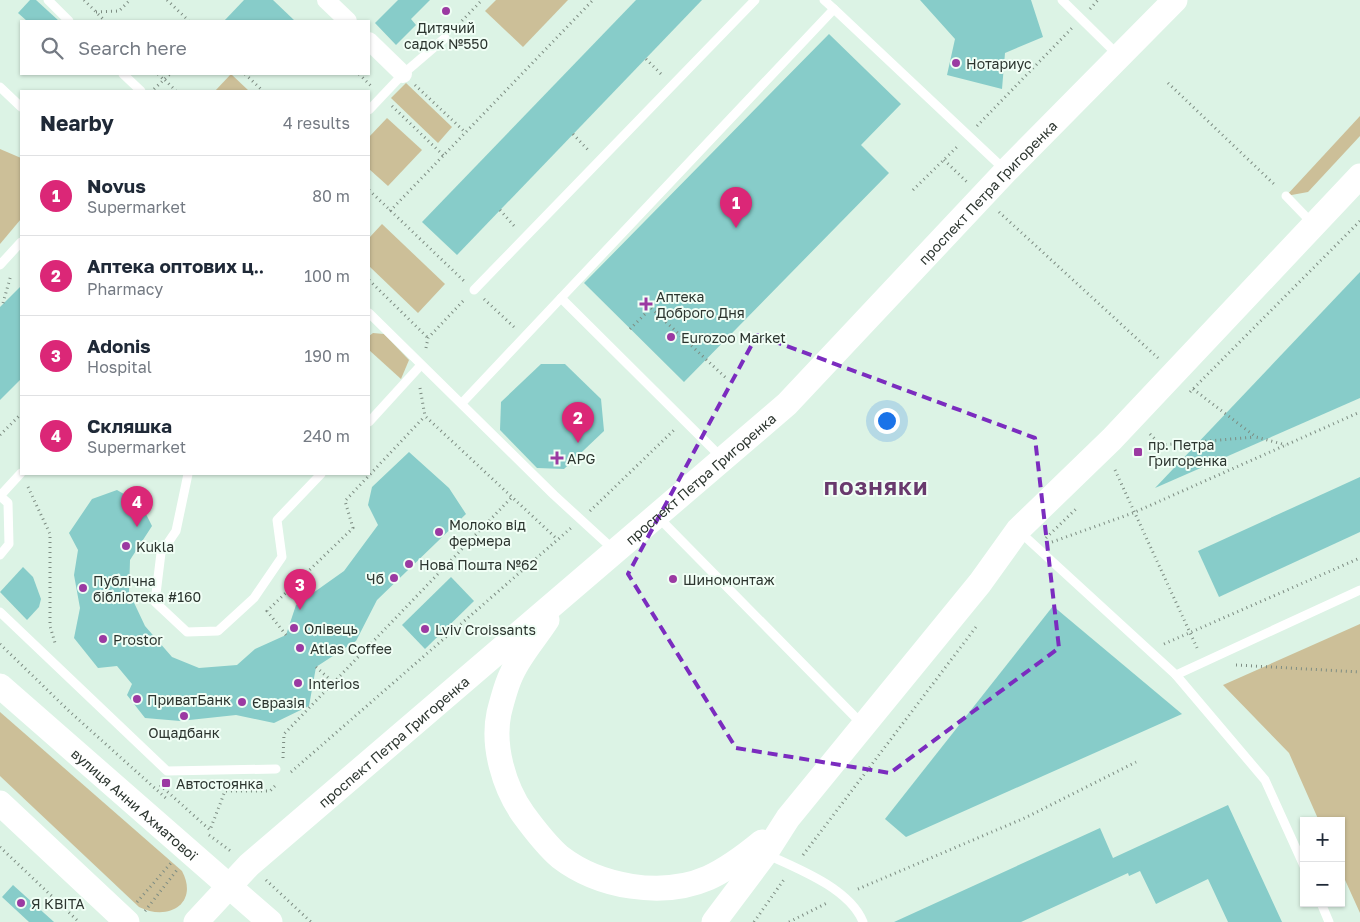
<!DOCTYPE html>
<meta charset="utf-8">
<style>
:root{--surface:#fff;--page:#f2f2f3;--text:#1f2937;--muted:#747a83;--line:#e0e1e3;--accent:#db2777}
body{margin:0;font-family:"Golos Text",sans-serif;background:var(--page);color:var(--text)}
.controls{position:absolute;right:15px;bottom:15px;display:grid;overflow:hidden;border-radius:0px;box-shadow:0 1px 4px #0004}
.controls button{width:45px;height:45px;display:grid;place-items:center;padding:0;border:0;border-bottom:1px solid var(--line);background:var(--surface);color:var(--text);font:25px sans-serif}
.you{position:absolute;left:886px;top:420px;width:18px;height:18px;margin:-12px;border:4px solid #fff;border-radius:50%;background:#1a73e8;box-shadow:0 0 0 8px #1a73e833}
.badge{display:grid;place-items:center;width:32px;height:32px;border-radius:50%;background:var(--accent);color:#fff;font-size:16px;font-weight:700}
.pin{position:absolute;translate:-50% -41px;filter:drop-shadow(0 1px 2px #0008)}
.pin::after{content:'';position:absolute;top:26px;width:18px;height:15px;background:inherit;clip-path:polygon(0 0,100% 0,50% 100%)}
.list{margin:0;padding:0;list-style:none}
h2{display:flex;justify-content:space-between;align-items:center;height:65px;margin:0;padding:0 20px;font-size:21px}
h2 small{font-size:16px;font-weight:400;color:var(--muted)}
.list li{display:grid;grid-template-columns:32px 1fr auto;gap:15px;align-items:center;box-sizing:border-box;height:80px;padding:0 20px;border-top:1px solid var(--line)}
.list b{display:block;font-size:19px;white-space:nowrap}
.list p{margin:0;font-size:16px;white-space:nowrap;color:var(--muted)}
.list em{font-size:16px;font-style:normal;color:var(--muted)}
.icon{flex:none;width:28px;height:28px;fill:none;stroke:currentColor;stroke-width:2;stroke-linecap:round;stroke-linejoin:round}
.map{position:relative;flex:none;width:1360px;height:922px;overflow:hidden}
.search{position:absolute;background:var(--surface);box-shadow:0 1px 4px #0004;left:20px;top:20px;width:350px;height:55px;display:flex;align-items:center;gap:12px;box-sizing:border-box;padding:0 18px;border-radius:0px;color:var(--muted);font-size:19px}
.panel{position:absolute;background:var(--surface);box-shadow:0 1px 4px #0004;left:20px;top:90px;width:350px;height:385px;border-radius:0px}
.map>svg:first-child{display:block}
.green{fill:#ccbf98}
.building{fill:#87ccc9}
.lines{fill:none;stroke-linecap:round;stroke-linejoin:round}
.path{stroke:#7d8c82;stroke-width:3;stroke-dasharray:1 4;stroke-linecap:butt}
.lane{stroke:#fff;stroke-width:9}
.street{stroke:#fff;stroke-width:18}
.secondary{stroke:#fff;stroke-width:25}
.marked{fill:none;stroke:#7b2cbf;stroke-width:4;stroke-dasharray:10 6;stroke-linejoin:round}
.poi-dot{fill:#9b3aa2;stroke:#f0fef5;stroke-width:2}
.labels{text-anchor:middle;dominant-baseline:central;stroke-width:4;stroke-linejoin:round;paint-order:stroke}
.poi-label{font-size:14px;fill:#2c352f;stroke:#f0fef5;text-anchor:start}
.street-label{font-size:14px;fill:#2c352f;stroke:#f0fef5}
.district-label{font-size:19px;font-weight:bold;letter-spacing:1px;fill:#69396d;stroke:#f0fef5}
</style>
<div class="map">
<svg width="1360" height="922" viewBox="0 0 1360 922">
<rect width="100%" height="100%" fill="#dcf3e5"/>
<g class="green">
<polygon points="496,0 568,0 523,47 485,11"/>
<polygon points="231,74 249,91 215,91"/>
<polygon points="406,83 452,127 438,143 391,98"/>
<polygon points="1360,116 1360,136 1308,192 1286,196"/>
<polygon points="387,118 422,150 388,186 369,169 369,137"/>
<polygon points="0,149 21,158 21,219 0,244"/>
<polygon points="382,224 445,284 418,313 369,266 369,238"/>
<polygon points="373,333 384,334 409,360 401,379 369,350 369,336"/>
<polygon points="1360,624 1360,913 1341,871 1341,821 1319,821 1289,753 1223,685"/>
<path d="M0,712L182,871C199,903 169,922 139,907L0,776Z"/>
</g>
<g class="building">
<polygon points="30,0 36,0 59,21 27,21 18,13"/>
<polygon points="244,0 273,0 295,21 224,21"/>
<polygon points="398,0 430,0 411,19 416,25 396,45 375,23"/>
<polygon points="636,0 702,0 457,255 422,222"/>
<polygon points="920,0 1031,0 1043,37 1005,53 1002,89 947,75 955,39"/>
<polygon points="829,34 901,104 861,145 889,173 684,382 584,283"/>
<polygon points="1360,272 1360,398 1155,488"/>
<polygon points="21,286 21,379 0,400 0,307"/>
<polygon points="541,364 565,364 601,399 604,431 564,469 537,468 500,430 501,402"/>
<polygon points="409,452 449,488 466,514 377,600 356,641 316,667 309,706 274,723 236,715 180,721 145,718 127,695 132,684 117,666 98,668 74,638 80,608 74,575 78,550 69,533 92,499 117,490 141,504 152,526 130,560 129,592 145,626 172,657 199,668 237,665 255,649 286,635 296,605 344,571 378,525 368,505 372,487"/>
<polygon points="1360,477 1360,532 1219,597 1198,551"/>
<polygon points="23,567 33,577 41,599 39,607 27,620 0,592"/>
<polygon points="451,577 474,601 425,649 402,625"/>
<polygon points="1053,606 1182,714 906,837 885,819"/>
<polygon points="1228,805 1282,922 1228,922 1208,879 1156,904 1140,871 1129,876 1128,873 1021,922 894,922 1100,828 1113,858"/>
<polygon points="13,885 54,922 29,922 2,897"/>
</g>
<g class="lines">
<g class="path">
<polyline points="84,0 105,21"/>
<polyline points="167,0 189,21"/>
<polyline points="1090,9 1098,0"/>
<polyline points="96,12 119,11 130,0"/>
<polyline points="455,28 482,0"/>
<polyline points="646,59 663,76"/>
<polyline points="158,74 164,80"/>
<polyline points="245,74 263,91"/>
<polyline points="359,74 371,86"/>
<polyline points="165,80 176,91"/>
<polyline points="1168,83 1276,186"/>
<polyline points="415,85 466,133"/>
<polyline points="154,89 170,74"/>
<polyline points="392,106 444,156"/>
<polyline points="977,126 1072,28"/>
<polyline points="573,134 590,152"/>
<polyline points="944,160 967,182"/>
<polyline points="369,190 464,281"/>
<polyline points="913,190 959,145"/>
<polyline points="500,210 516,228"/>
<polyline points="390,211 593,0"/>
<polyline points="999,212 1158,358"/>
<polyline points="369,280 428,338"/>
<polyline points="484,299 514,327"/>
<polyline points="3,303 11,275"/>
<polyline points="630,329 651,308 726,378"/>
<polyline points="426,348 428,338 465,299"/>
<polyline points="420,388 425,416 557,539"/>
<polyline points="1193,389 1256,437 1286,445"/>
<polyline points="1190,392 1360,221"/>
<polyline points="1150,434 1161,445 1255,437"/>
<polyline points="0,435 21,414"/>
<polyline points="1115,470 1198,650"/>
<polyline points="28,487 50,534 50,626 55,643"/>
<polyline points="590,511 674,430"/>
<polyline points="1046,538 1078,507"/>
<polyline points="1052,542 1133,513 1360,412"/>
<polyline points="286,635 267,611 353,528 345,501 425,416"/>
<polyline points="0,644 69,711 168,800"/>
<polyline points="1164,644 1360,558"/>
<polyline points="1236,665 1360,672"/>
<polyline points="316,667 334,683"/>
<polyline points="283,758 284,734 513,496"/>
<polyline points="291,772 571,528"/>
<polyline points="160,785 210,830 225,791 270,791 277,784"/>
<polyline points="209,835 232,852"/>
<polyline points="0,847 79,922"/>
<polyline points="803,855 976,627"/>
<polyline points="266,880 311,922"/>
<polyline points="858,889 1027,817 1136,762"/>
<polyline points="137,902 171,863"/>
<polyline points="145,911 177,870"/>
<polyline points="754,922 785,878"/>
<polyline points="789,922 829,902"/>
</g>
<g class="lane">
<polyline points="48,0 69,21"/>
<polyline points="824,0 834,9"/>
<polyline points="1062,0 1119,56"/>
<polyline points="123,74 141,91"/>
<polyline points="0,87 21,107"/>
<polyline points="369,110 403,74 445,38"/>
<polyline points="1286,196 1313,224"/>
<polyline points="0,265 21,242"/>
<polyline points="474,290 755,0"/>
<polyline points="561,298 834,9 1005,170"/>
<polyline points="369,313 554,495 614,550"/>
<polyline points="462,403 561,298 722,458"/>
<polyline points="369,422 421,365"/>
<polyline points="188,474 176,531 161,553 155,602 187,632 218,631 254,598 282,557 277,520 321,474"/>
<polyline points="0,496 21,473"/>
<polyline points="658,517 862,724"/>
<polyline points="1020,532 1176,675 1360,590"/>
<polyline points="0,555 9,544 8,503 0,496"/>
<polyline points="0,612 167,771 276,769"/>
<polyline points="1176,675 1265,780 1304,866"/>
<path d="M768,855C799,869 850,889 863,922"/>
<polyline points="1321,903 1329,922"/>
</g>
<g class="street">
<polyline points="326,0 348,21"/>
<polyline points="369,41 403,74"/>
</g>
<g class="secondary">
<path d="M547,620C536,637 520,655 512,673C506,685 502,701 499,713C492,746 504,787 523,814C534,829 546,845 560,857C599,887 662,898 708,878C728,869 745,856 762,842"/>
<path id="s1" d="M0,686L270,922"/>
<polyline points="0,803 127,922"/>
<path id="s2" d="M196,922L249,865L787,404L1006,171L1175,0"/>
<polyline points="714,922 765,854 788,818 980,583 1018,530 1112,439 1360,176"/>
</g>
</g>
<path class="marked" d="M757,335L1035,438L1059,648L890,773L736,748L628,574Z"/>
<g class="poi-dot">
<circle cx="446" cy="11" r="5"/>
<circle cx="956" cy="63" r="5"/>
<path d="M643.5 296.5h5v5h5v5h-5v5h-5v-5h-5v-5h5z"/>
<circle cx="671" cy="337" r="5"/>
<rect x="1133" y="447" width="10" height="10" rx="2.5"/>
<path d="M554.5 450.5h5v5h5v5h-5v5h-5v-5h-5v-5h5z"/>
<circle cx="439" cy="532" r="5"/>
<circle cx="126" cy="546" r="5"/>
<circle cx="409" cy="564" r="5"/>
<circle cx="394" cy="578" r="5"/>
<circle cx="673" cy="579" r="5"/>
<circle cx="83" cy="588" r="5"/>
<circle cx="294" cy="628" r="5"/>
<circle cx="425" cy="629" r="5"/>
<circle cx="103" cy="639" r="5"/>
<circle cx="300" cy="648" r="5"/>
<circle cx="298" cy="683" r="5"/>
<circle cx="137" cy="699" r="5"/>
<circle cx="242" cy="702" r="5"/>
<circle cx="184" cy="716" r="5"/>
<rect x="161" y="778" width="10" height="10" rx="2.5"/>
<circle cx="21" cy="903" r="5"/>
</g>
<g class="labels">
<g class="poi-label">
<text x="446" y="27" text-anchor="middle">Дитячий<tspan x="446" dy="16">садок №550</tspan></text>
<text x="966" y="63">Нотариус</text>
<text x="656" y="296">Аптека<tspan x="656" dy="16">Доброго Дня</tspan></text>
<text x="681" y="337">Eurozoo Market</text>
<text x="1148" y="444">пр. Петра<tspan x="1148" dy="16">Григоренка</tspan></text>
<text x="567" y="458">APG</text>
<text x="449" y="524">Молоко від<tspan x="449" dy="16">фермера</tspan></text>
<text x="136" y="546">Kukla</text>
<text x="419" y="564">Нова Пошта №62</text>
<text x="384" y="578" text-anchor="end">Чб</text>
<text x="683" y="579">Шиномонтаж</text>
<text x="93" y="580">Публічна<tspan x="93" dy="16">бібліотека #160</tspan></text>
<text x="304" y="628">Олівець</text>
<text x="435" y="629">Lviv Croissants</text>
<text x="113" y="639">Prostor</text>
<text x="310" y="648">Atlas Coffee</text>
<text x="308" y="683">Interios</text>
<text x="147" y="699">ПриватБанк</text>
<text x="252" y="702">Євразія</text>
<text x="184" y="732" text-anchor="middle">Ощадбанк</text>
<text x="176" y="783">Автостоянка</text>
<text x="31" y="903">Я КВІТА</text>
</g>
<g class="street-label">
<text stroke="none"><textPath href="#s2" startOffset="1078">проспект Петра Григоренка</textPath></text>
<text stroke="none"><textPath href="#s2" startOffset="672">проспект Петра Григоренка</textPath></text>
<text stroke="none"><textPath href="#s2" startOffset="268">проспект Петра Григоренка</textPath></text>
<text stroke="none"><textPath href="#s1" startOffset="179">вулиця Анни Ахматової</textPath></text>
</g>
<g class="district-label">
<text x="876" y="487">ПОЗНЯКИ</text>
</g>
</g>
</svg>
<div class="controls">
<button>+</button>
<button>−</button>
</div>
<div class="you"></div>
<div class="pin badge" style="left:736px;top:228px">1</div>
<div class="pin badge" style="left:578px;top:443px">2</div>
<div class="pin badge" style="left:300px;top:610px">3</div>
<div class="pin badge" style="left:137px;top:527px">4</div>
<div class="search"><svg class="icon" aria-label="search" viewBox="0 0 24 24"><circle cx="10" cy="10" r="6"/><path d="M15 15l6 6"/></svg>Search here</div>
<section class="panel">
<h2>Nearby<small>4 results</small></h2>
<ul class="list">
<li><span class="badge">1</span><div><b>Novus</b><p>Supermarket</p></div><em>80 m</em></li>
<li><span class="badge">2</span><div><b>Аптека оптових ц‥</b><p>Pharmacy</p></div><em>100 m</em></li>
<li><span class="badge">3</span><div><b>Adonis</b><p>Hospital</p></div><em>190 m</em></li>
<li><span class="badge">4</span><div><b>Скляшка</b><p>Supermarket</p></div><em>240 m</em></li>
</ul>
</section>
</div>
